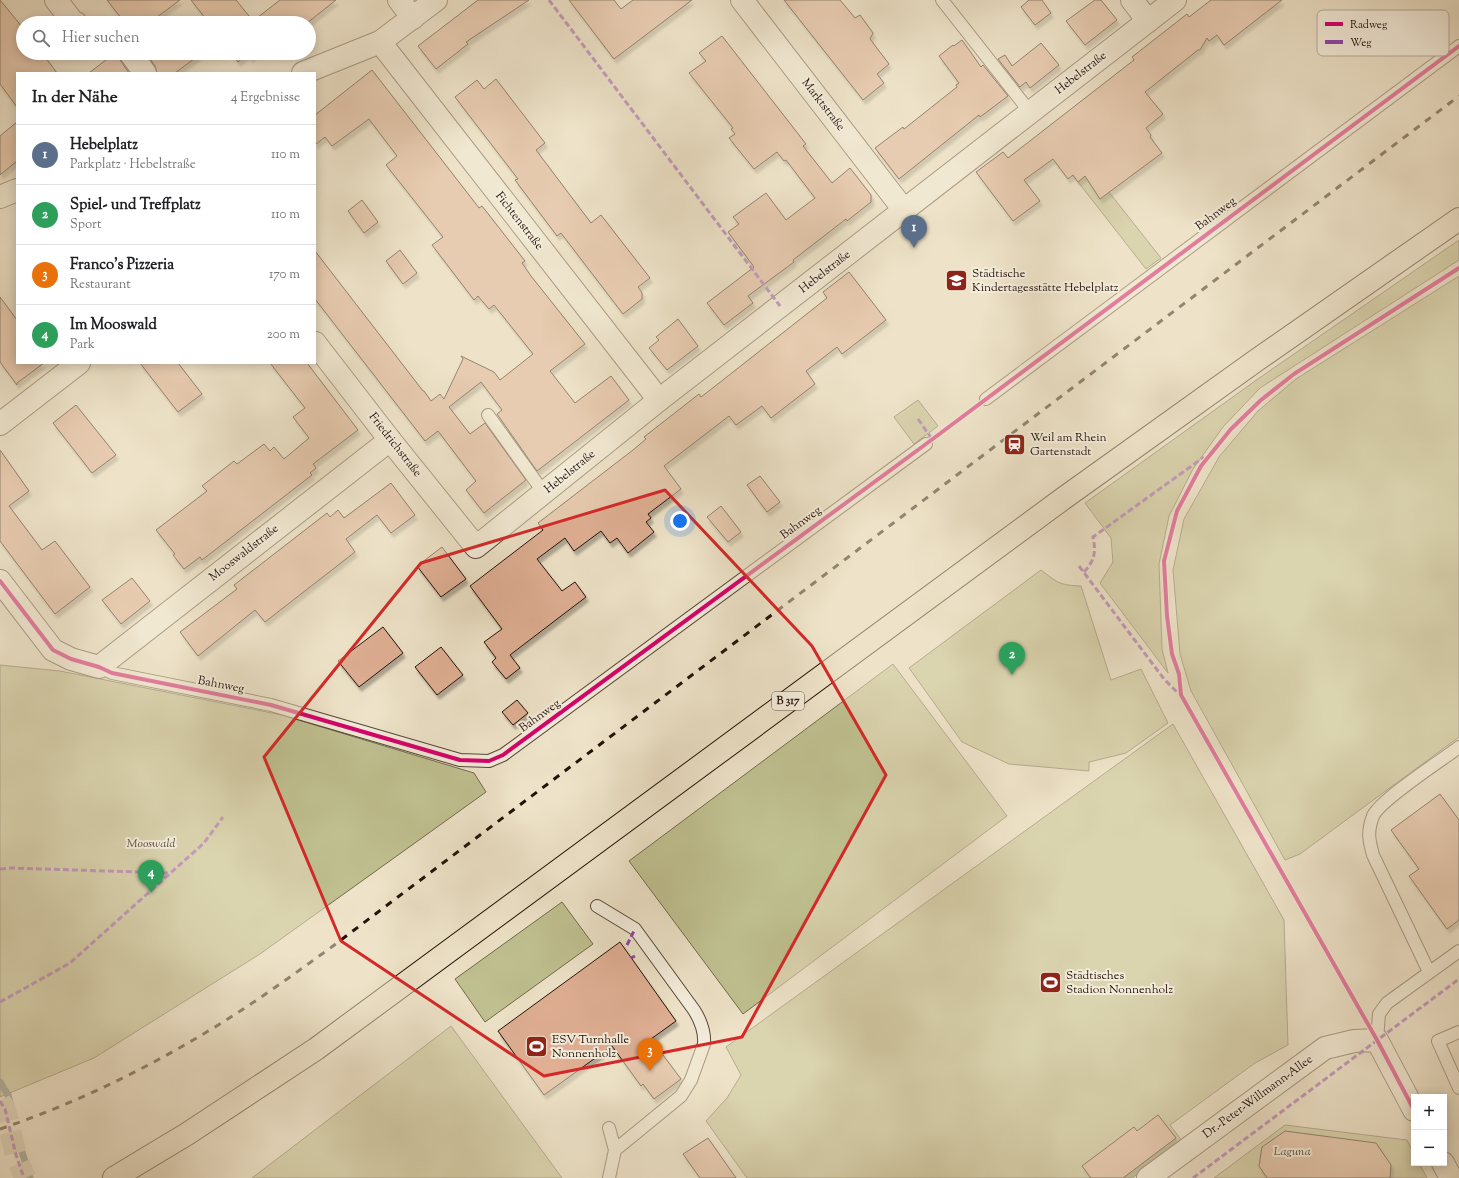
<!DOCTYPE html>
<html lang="de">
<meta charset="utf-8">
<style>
:root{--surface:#fff;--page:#f2f2f2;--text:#202124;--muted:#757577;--line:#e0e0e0;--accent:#8f2418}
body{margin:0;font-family:"Sorts Mill Goudy",serif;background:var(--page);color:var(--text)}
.controls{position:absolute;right:12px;bottom:12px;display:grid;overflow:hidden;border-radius:0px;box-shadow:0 2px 10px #0003}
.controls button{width:36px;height:36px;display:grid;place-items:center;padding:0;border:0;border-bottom:1px solid var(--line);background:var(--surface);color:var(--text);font:20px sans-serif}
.you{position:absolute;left:680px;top:521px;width:14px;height:14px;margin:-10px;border:3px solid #fff;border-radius:50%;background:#1a73e8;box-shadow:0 0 0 6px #1a73e833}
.badge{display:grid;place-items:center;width:26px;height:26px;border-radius:50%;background:var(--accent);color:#fff;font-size:13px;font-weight:700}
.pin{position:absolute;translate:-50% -33px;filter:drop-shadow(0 1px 2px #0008)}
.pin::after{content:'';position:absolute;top:21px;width:14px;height:12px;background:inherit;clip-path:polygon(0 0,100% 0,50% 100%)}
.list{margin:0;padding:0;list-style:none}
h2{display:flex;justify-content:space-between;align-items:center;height:52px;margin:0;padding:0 16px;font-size:17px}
h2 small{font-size:13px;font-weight:400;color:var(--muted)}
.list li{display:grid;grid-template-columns:26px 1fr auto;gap:12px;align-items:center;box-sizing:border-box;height:60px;padding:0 16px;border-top:1px solid var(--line)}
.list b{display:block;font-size:15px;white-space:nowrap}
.list p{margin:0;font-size:13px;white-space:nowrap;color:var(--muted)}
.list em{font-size:13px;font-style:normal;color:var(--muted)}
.icon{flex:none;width:22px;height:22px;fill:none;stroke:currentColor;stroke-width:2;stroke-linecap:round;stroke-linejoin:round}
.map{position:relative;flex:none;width:1459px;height:1178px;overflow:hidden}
.search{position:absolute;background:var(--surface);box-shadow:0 2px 10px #0003;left:16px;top:16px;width:300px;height:44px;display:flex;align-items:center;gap:10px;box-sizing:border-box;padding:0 14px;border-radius:22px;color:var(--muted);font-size:15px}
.panel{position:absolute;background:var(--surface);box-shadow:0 2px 10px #0003;left:16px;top:72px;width:300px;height:292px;border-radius:0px}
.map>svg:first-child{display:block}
.green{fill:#c0c191;stroke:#726a4c}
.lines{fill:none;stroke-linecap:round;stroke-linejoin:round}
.stream{stroke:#6a7972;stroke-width:7}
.building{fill:#e0af94;stroke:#241208;filter:url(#shadow)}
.minor-tunnel{stroke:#d0c4ac;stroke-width:22;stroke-dasharray:22 11;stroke-linecap:butt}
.service-casing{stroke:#564638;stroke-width:14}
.minor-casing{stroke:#564638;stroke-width:24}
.primary-casing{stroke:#241208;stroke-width:24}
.service{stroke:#f4eddc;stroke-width:12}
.minor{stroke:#f4eddc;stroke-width:22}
.primary{stroke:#eee3c9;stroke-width:22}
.rail{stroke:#241208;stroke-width:3;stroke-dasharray:7 7;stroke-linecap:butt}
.quiet{stroke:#8e44ad;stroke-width:3;stroke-dasharray:6 3;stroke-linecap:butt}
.cycleway-casing{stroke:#f4eddc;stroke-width:6}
.cycleway{stroke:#d6006c;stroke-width:4}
.marked{fill:none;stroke:#d62828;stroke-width:3;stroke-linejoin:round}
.labels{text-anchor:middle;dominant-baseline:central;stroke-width:4;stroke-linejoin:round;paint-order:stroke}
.shield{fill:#f4eddc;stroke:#625448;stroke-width:1}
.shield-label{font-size:11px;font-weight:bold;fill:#241208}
.street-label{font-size:12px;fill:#241208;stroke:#f4eddc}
.poi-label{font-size:12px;fill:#241208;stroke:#f4eddc;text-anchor:start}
.park-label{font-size:12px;font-style:italic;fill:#5b4f38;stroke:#f4eddc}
.key{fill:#f4eddc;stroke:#b6ab9c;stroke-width:1}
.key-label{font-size:11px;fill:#241208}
</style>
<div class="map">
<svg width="1459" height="1178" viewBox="0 0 1459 1178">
<defs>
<filter id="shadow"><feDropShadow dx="2.5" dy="4.5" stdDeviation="1" flood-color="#0004"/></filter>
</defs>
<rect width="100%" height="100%" fill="#eee3c9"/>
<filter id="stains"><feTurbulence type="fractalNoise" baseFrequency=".005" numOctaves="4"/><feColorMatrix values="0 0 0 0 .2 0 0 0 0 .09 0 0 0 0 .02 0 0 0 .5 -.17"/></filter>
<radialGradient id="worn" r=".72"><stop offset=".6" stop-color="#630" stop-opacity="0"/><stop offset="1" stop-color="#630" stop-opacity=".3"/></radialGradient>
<g class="green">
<polygon points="1071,144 1161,258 1146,269 1057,155"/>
<polygon points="1459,240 1459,260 1260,388 1223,427 1193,469 1169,516 1159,564 1162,649 1168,673 1100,583 1113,562 1111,538 1085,503 1255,381"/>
<polygon points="1459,276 1459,737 1300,854 1285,860 1191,691 1180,654 1173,570 1184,519 1219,457 1258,411 1296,379"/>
<polygon points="918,400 938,426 914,444 894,417"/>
<path d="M1041,570C1058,583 1059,585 1081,586L1111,680L1141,669L1168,723L1126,753L1089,762V771L1009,764L962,742L909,668Z"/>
<polygon points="893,664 1007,816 743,1014 629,861"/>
<polygon points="0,665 60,671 282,715 474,773 486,792 260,954 94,1058 0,1097"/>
<polygon points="1173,724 1284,920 1288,1045 1255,1063 1170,1125 1182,1141 1132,1178 747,1178 706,1121 727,1098 741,1075 726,1047"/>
<polygon points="562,902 593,944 485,1022 455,979"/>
<polygon points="451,1026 562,1178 252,1178"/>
<polygon points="1285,1125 1407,1140 1414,1154 1414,1163 1419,1163 1427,1178 1214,1178"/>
</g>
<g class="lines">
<g class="stream">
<polyline points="0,1082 8,1095 11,1106"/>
<polyline points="22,1152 30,1178"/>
</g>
</g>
<g class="building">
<polygon points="0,0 23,28 23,53 42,53 57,73 17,73 17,107 0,84"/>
<polygon points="107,0 180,0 149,23 125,23"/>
<polygon points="191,0 236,0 253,21 280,0 336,0 307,23 209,23"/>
<polygon points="478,0 529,0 466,42 468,44 436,69 418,46"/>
<polygon points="569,0 614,0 621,9 633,0 692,0 614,59"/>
<polygon points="784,0 840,0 855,18 860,15 873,33 870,39 889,64 877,74 884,83 863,100"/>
<polygon points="1029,0 1042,0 1051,13 1035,25 1021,7"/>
<polygon points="1095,0 1101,0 1117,20 1085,45 1066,21"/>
<polygon points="1211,0 1282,0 1224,45 1217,35 1209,41 1207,38 1200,50 1198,50 1145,92 1163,114 1146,128 1151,135 1150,137 1162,153 1100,199 1085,176 1078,182 1073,175 1068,179 1053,159 1024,180 1040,201 1013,221 976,172 1003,152 1008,158 1134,60 1132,57 1187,14 1189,17"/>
<polygon points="722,36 806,144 803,146 832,183 850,168 871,195 871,202 847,221 846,219 793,260 794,262 748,296 753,303 724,325 707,303 754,267 728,232 739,224 733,217 766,193 786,220 815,198 786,160 784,161 777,152 754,169 729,138 735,134 731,129 733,128 689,73 706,61 699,53"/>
<polygon points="962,40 981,67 983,65 1008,96 980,117 979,115 899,179 875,148 903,127 904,129 957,87 956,85 959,83 939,56 953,45 954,46"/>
<polygon points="1041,43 1059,65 1030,88 1026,82 1020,87 998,59 1005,55 1012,66"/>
<polygon points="115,53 118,53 120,60 129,73 89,73"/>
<polygon points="146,53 202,53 175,73 157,73 155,66"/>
<polygon points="232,53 256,53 250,58 248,54 238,62"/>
<polygon points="372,70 469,195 479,208 482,206 525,261 522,263 531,276 585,344 550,371 575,403 611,376 629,400 537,471 497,414 502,410 481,382 449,407 470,434 485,423 526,480 484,513 466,490 476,481 438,431 425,441 315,299 315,251 423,391 424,391 431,401 440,394 444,399 463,359 461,356 494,372 500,380 533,354 494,305 489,309 478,296 474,300 432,245 443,237 386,165 397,156 369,119 332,146 325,137 315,145 315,115"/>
<polygon points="496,79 545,143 536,150 591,223 601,215 650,278 638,287 642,293 642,299 623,314 561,233 557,236 515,180 518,179 455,97 477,80 484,89"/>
<polygon points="17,122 17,161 0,175 0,136"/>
<polygon points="362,200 378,222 364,233 348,211"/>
<polygon points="400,250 417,273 403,284 386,261"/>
<polygon points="849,272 886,320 842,354 837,347 806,371 815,384 771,418 762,406 736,425 729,416 664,466 681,489 648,514 651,518 646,522 654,532 628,553 617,538 610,543 601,531 574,551 565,538 537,559 562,591 575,582 586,597 510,655 520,668 506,679 492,662 496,658 484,642 502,629 470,586 543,530 538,523 633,450 646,439 644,437 699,394 701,397 714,387 827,298 823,292"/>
<polygon points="0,297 17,320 17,363 44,363 17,383 17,385 0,362"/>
<polygon points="678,319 698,346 667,370 649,348 659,340 656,337"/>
<polygon points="140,363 178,363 202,394 178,412"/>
<polygon points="270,363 307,363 358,430 313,464 316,468 310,473 312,475 202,560 200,557 184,569 173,555 175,554 156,530 207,491 202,486 234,461 237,464 264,444 270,451 274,447 284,459 309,438 293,417 305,408"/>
<polygon points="76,405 116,455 92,473 53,423"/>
<polygon points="0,450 29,491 9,506 42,550 55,541 90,587 55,614 0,541"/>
<polygon points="760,476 780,502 767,512 747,485"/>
<polygon points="391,483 415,515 391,533 377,515 346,539 355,552 265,622 255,610 198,656 180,632 237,589 234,585 327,513 330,517 338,510 344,518"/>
<polygon points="721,506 741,532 728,542 707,517"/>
<polygon points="442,547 466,579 441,597 417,566"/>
<polygon points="132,578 150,601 121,624 102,600"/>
<polygon points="383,627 403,653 359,687 338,661"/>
<polygon points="441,647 463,675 437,695 415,667"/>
<polygon points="517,700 528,713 513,725 502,712"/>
<polygon points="1440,794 1459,820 1459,920 1447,929 1409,876 1419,869 1391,830"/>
<polygon points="620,942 676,1021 651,1039 681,1079 654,1099 643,1084 641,1086 612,1046 544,1095 498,1031"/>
<polygon points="1158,1115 1176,1138 1123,1178 1091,1178 1082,1166 1134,1127 1137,1131"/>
<polygon points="1285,1131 1376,1143 1391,1165 1390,1178 1267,1178 1259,1166 1262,1147"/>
<polygon points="708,1138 736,1178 700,1178 683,1154"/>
</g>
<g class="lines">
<polyline class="minor-tunnel" points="0,1101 5,1109 16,1155 25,1178"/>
<defs>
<g id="service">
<polyline points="942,0 1030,112"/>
<polyline points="986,399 1459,46"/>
<polyline points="488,415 544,493"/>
<polyline points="99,667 112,673 271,705 460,760 489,761 503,755 926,444"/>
<path d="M597,906L635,929L694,1010C701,1021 705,1031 704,1044L691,1080L681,1096L615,1150"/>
<path d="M1429,972L1373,855C1369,840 1367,832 1373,816C1380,800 1442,760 1459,747"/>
<polyline points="1459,1032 1438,1041 1459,1088"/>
<polyline points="1377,1040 1379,1014 1387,1003 1459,951"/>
<polyline points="609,1178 615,1150 609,1128"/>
</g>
<g id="minor">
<polyline points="56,0 73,22 76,23"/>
<polyline points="399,0 413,18"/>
<polyline points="742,0 904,210"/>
<polyline points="1132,0 1148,21"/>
<polyline points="380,42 659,400"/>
<polyline points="130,53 145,73"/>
<polyline points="303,73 380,42 436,0"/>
<polyline points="0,197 17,190"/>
<polyline points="315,343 390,440 476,547 659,400 1175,0"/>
<polyline points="0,424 79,363"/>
<polyline points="0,581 53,650 71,659 99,667 390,440"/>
<polyline points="1443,1163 1451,1178"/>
<polyline points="1148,1178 1325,1048 1354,1041 1377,1040 1414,1110"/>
</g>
<polyline id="primary" points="114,1178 187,1134 316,1049 1064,498 1254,362 1459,219"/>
</defs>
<use href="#service" class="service-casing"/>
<use href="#minor" class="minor-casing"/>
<use href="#primary" class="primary-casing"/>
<use href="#service" class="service"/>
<use href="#minor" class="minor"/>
<use href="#primary" class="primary"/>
<path class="rail" d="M0,1129C74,1104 144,1070 210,1030C253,1004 293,975 333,946L1459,96"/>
<g class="quiet">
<polyline points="549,0 780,306"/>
<polyline points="918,419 932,439"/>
<polyline points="1079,566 1164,679 1180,695"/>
<path d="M1084,572C1095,560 1096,552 1093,537L1204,457"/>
<polyline points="0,869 11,868 171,873"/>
<polyline points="627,945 635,929"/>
<polyline points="631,958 635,956"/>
<polyline points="0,1002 70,963 204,843 223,817"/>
<polyline points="0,1101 5,1109 16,1155 24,1178"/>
<polyline points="1193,1178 1459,979"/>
</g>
<defs>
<g id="cycleway">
<polyline points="0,581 53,650 71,659 99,667 112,673 271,705 460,760 489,761 503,755 926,444 1459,46"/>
<polyline points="1414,1110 1377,1040 1181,695 1179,674 1172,654 1167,616 1164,561 1177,511 1201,466 1231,429 1261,400 1294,374 1459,268"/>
</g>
</defs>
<use href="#cycleway" class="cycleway-casing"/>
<use href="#cycleway" class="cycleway"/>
</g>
<path d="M0 0H1459V1178H0ZM665,490L812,646L886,775L742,1037L544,1076L341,941L264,757L421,563Z" fill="#eee3c9" fill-opacity=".55" fill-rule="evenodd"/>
<path class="marked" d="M665,490L812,646L886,775L742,1037L544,1076L341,941L264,757L421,563Z"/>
<defs>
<symbol id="school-square" viewBox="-11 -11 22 22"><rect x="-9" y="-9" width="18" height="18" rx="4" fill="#8f2418" stroke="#f4eddc"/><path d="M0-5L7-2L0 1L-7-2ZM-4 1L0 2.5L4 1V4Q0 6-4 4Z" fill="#fff"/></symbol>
<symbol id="station-square" viewBox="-11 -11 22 22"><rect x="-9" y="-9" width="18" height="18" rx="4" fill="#8f2418" stroke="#f4eddc"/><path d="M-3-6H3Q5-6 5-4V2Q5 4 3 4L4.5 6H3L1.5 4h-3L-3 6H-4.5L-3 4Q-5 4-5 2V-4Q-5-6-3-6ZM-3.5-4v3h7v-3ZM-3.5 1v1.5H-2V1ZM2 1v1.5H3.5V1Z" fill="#fff"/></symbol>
<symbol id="stadium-square" viewBox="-11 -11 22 22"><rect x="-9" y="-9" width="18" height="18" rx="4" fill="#8f2418" stroke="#f4eddc"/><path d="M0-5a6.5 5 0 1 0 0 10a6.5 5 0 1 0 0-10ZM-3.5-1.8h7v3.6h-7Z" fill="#fff"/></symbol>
</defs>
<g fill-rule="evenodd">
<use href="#school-square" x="944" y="268" width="25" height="25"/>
<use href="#station-square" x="1002" y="432" width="25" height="25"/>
<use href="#stadium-square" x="1038" y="970" width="25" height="25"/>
<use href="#stadium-square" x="524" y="1034" width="25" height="25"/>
</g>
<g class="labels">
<rect class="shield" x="772" y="692" width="32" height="18" rx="3"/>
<g class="shield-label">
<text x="788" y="701">B 317</text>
</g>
<g class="street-label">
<text transform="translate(1081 73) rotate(-38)">Hebelstraße</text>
<text transform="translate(823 105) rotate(52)">Marktstraße</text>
<text transform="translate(1216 214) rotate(-37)">Bahnweg</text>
<text transform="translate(519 221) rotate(52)">Fichtenstraße</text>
<text transform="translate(825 272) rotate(-38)">Hebelstraße</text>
<text transform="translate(395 445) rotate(52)">Friedrichstraße</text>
<text transform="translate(570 472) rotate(-39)">Hebelstraße</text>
<text transform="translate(801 523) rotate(-36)">Bahnweg</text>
<text transform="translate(244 553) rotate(-38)">Mooswaldstraße</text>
<text transform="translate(221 685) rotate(11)">Bahnweg</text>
<text transform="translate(540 716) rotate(-36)">Bahnweg</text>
<text transform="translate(1258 1097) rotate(-36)">Dr.-Peter-Willmann-Allee</text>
</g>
<g class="poi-label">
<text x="972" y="274">Städtische<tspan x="972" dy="14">Kindertagesstätte Hebelplatz</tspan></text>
<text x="1030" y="438">Weil am Rhein<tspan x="1030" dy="14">Gartenstadt</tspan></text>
<text x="1066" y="976">Städtisches<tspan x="1066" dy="14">Stadion Nonnenholz</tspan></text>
<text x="552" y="1040">ESV Turnhalle<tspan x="552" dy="14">Nonnenholz</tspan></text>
</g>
<g class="park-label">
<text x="151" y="844">Mooswald</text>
<text x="1292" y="1152">Laguna</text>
</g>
</g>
<rect x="1317" y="10" width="132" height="46" rx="6" class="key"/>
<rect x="1325" y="22" width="18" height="4" fill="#d6006c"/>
<rect x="1325" y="40" width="18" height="4" fill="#8e44ad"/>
<g class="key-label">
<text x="1350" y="28">Radweg</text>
<text x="1350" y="46">Weg</text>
</g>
<rect width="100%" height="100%" filter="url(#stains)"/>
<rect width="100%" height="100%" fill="url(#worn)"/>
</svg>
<div class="controls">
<button>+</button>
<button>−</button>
</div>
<div class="you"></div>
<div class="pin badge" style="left:914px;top:248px;background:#5c6f8a">1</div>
<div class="pin badge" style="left:1012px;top:675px;background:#2e9e5b">2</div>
<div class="pin badge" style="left:650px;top:1071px;background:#e8710a">3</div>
<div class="pin badge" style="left:151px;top:893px;background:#2e9e5b">4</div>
<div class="search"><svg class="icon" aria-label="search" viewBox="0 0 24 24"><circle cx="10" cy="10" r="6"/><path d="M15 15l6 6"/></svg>Hier suchen</div>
<section class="panel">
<h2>In der Nähe<small>4 Ergebnisse</small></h2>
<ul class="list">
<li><span class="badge" style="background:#5c6f8a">1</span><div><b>Hebelplatz</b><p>Parkplatz · Hebelstraße</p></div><em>110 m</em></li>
<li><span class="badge" style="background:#2e9e5b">2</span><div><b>Spiel- und Treffplatz</b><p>Sport</p></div><em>110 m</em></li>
<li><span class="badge" style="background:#e8710a">3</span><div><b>Franco's Pizzeria</b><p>Restaurant</p></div><em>170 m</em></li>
<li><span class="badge" style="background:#2e9e5b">4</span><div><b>Im Mooswald</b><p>Park</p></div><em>200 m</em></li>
</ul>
</section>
</div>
